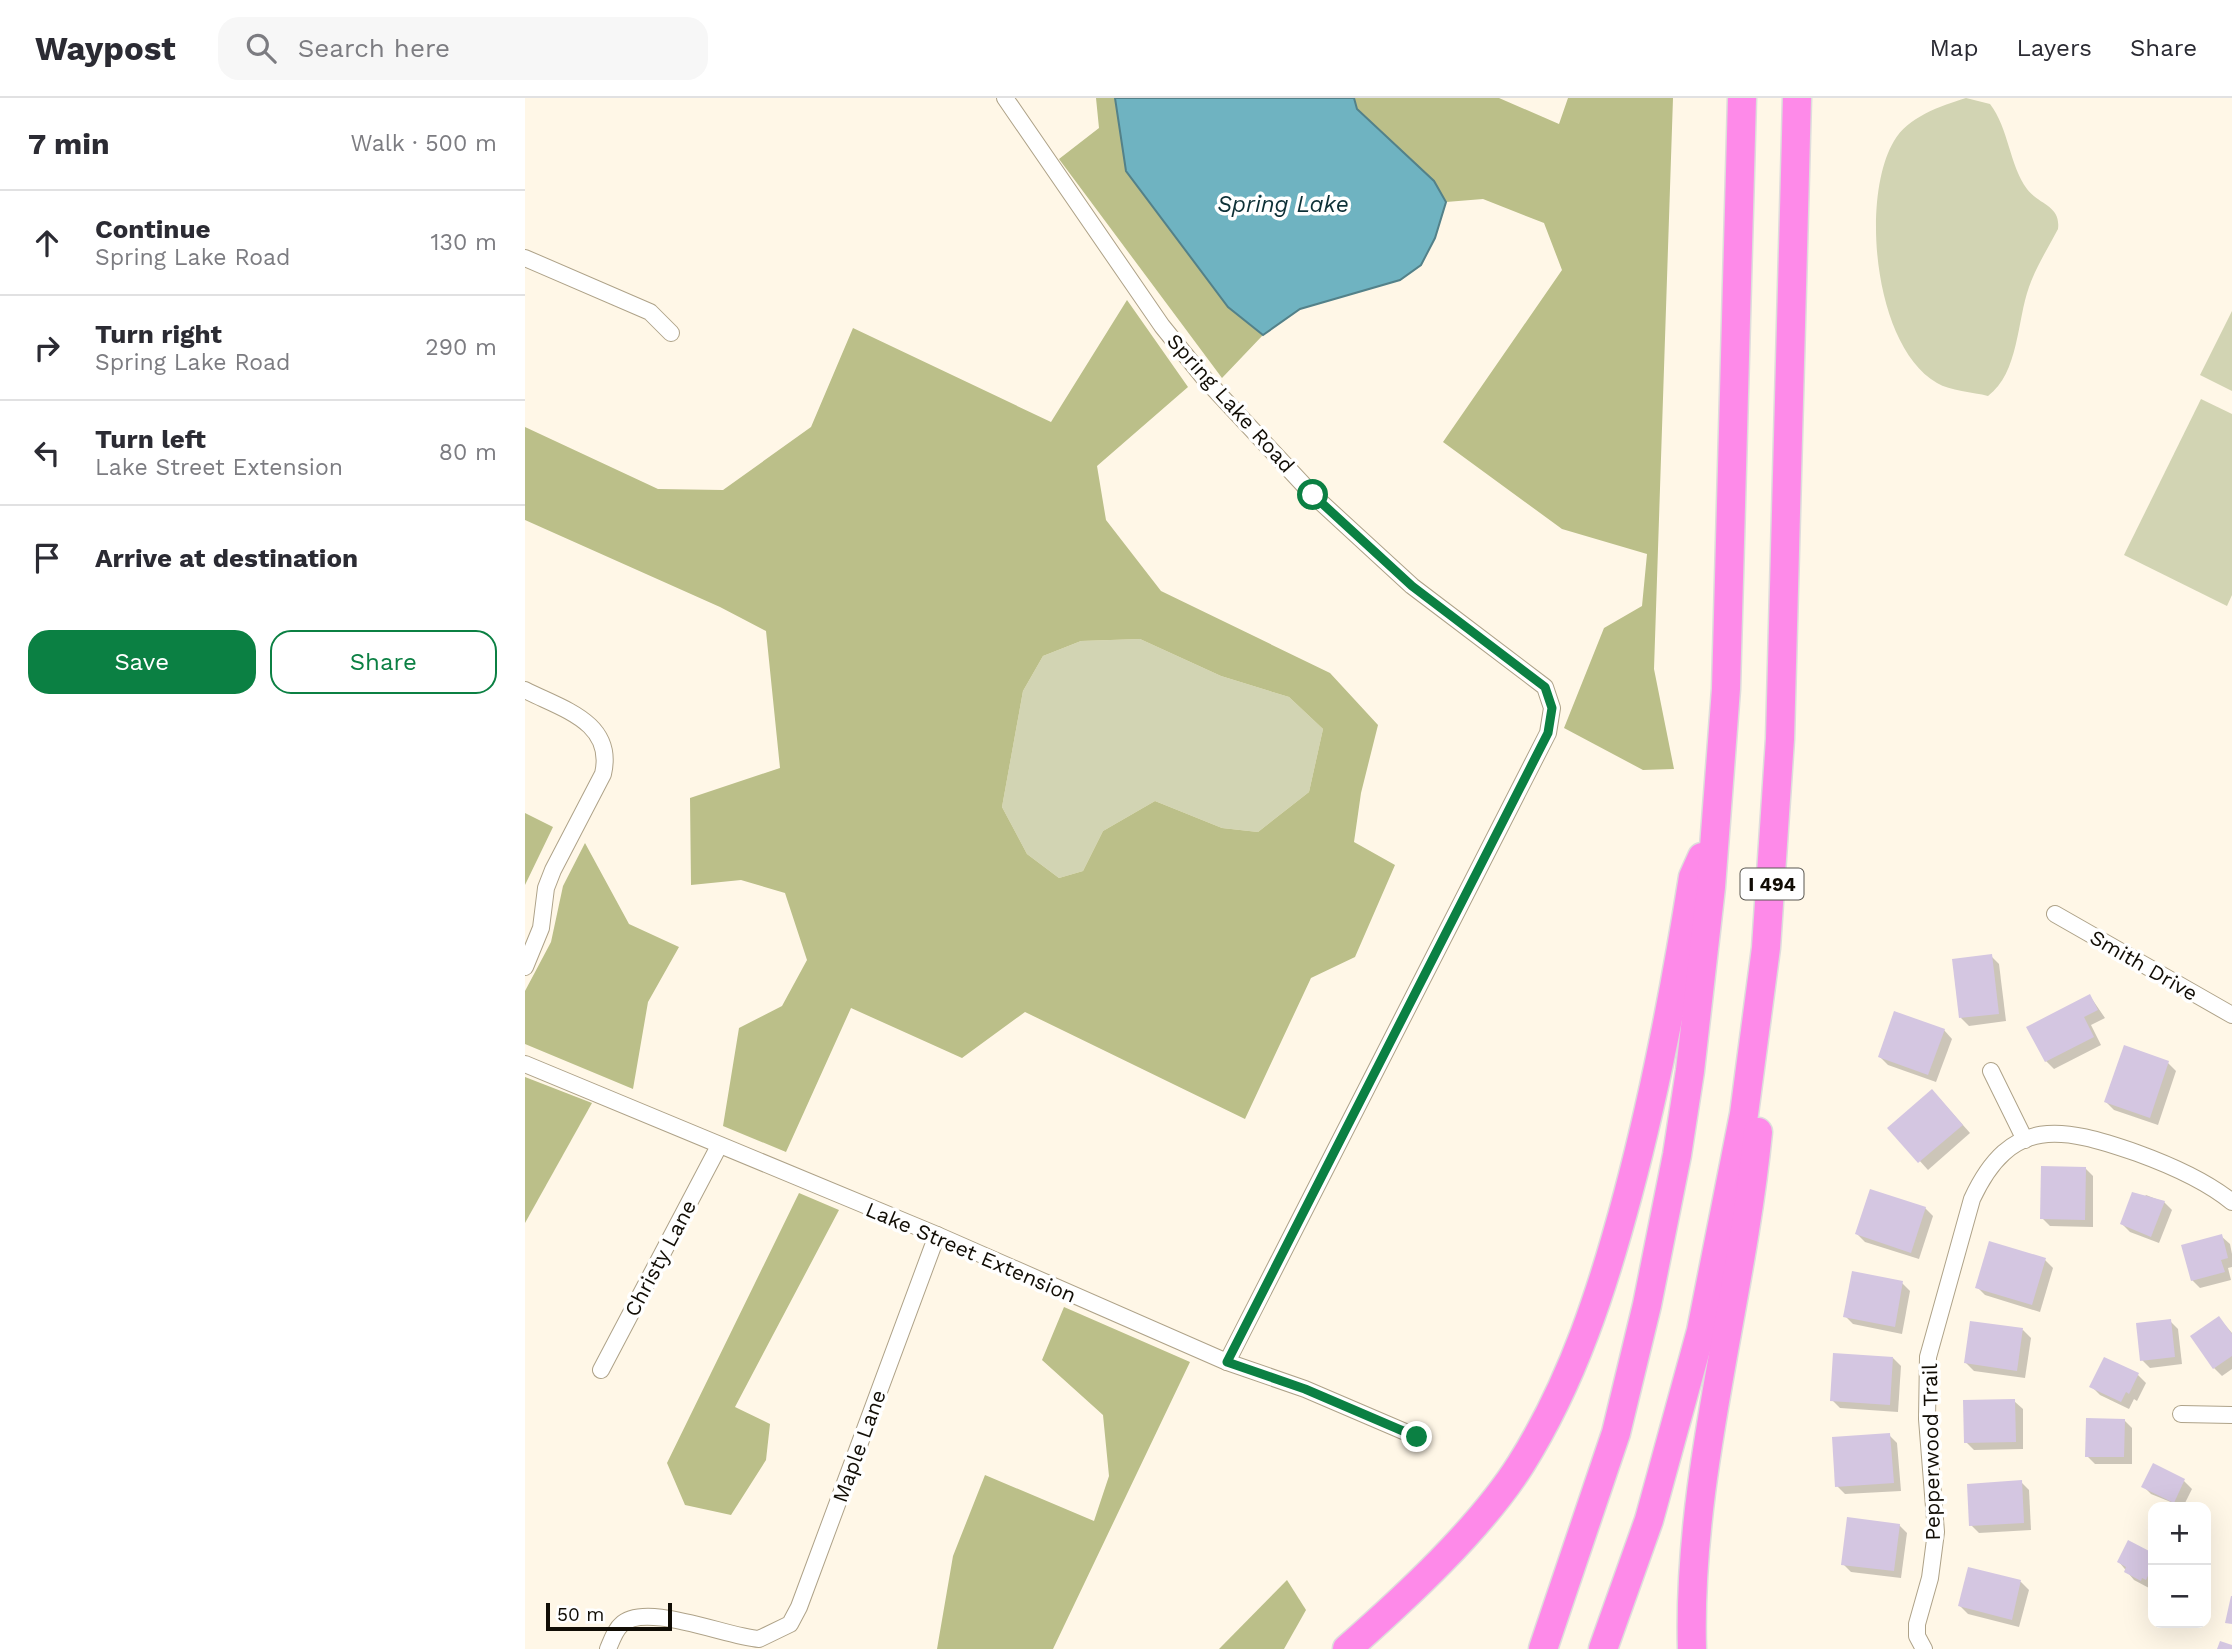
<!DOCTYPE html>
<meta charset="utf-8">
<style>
:root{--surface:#fff;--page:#f7f7f7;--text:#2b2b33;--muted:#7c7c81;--line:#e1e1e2;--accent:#0b8043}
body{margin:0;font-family:"Work Sans",sans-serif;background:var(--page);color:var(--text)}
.controls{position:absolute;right:21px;bottom:21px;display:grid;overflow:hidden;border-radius:14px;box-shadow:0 7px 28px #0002}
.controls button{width:63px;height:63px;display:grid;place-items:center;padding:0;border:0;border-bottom:2px solid var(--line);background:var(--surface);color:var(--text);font:35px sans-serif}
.scale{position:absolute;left:21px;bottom:18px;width:126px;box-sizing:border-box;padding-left:7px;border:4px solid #110d05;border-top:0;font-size:19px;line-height:24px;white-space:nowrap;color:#110d05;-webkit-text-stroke:5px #fff;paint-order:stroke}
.stop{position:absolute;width:21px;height:21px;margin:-16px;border:5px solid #0b8043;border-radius:50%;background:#fff}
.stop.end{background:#0b8043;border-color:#fff;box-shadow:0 2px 7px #0008}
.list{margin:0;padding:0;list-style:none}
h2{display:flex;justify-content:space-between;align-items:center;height:91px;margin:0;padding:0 28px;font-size:30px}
h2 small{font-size:23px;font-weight:400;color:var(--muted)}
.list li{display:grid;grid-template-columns:46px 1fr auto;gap:21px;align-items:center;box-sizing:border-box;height:105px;padding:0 28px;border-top:2px solid var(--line)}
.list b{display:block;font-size:26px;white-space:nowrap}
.list p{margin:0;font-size:23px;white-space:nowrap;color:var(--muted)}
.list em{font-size:23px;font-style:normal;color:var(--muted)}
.actions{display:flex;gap:14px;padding:21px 28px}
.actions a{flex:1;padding:16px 0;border:2px solid var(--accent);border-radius:21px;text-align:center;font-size:24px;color:var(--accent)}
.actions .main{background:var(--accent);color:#fff}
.icon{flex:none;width:38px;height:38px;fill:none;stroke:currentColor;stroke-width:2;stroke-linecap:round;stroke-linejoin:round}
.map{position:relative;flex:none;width:1707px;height:1551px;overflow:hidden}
header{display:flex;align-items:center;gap:42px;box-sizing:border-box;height:98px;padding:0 35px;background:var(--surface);border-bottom:2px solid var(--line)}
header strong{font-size:33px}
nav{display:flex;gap:38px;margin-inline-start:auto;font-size:24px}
.search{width:490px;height:63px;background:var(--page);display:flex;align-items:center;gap:18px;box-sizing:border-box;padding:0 24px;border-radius:21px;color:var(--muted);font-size:26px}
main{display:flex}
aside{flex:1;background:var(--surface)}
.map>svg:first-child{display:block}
.green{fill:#d2d4b3}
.forest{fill:#bbbf89;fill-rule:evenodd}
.water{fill:#6fb3c1;stroke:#538189;stroke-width:2}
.shadow{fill:#0003}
.building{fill:#d4c6e1}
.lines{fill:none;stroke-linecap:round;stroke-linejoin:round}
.minor-casing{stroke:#aea288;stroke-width:18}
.motorway-casing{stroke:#dedddc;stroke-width:31}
.minor{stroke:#fff;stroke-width:16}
.motorway{stroke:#fe8ae9;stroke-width:28}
.route{stroke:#0b8043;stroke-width:9}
.labels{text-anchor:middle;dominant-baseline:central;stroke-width:7;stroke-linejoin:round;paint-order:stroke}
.shield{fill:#fff;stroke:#585650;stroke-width:2}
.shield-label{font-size:19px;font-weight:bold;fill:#110d05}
.street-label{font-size:21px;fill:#110d05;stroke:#fff}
.water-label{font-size:23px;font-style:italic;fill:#0d3036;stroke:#fff}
</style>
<header>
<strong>Waypost</strong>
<div class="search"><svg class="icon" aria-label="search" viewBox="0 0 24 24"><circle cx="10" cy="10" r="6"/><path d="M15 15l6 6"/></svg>Search here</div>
<nav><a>Map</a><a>Layers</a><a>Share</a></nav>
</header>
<main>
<aside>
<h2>7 min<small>Walk · 500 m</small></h2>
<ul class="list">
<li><svg class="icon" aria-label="ahead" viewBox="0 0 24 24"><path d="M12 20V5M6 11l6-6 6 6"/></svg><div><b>Continue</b><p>Spring Lake Road</p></div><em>130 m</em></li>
<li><svg class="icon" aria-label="right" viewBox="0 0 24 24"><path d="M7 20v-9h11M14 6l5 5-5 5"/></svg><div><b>Turn right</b><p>Spring Lake Road</p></div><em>290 m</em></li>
<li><svg class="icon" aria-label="left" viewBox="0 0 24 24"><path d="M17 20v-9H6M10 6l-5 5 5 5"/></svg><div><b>Turn left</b><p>Lake Street Extension</p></div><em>80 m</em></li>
<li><svg class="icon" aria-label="arrive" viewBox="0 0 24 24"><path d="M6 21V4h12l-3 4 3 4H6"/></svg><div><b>Arrive at destination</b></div></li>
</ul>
<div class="actions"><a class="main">Save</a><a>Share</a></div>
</aside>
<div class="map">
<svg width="1707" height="1551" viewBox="0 0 1707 1551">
<rect width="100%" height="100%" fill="#fff7e7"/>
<g class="green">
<path d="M1441,0L1465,6C1484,31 1484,66 1502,91C1514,107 1536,107 1533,131C1523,150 1511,169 1504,189C1492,222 1494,275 1463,298C1448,294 1425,293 1412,285C1349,249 1335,100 1369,43C1383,19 1415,8 1441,0Z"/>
<polygon points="1707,213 1707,293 1675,277"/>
<polygon points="1676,301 1707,316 1707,497 1702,508 1599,457"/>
<polygon points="615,541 696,578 764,599 798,631 784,694 733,734 697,730 630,703 578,733 558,773 534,780 502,756 477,709 498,593 518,558 556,543"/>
</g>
<g class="forest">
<polygon points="571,0 590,0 703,209 738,237 697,280 534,61 574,30"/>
<polygon points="829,0 974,0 1034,26 1043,0 1148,0 1129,571 1149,671 1118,672 1039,630 1079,530 1117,508 1122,456 1037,431 918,344 1037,172 1019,125 958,101 921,104 909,83 832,11"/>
<path d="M602,202L663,289L572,368L581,422L636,493L805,575L853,627L836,695L829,744L870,767L830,859L786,880L720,1021L500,914L437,960L326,910L261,1054L198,1028L214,930L257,908L282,862L260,795L216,782L166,787L165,700L255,670L241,533L195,509L0,422V329L133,391L198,392L286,329L328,230L526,324ZM615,541L696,578L764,599L798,631L784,694L733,734L697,730L630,703L578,733L558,773L534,780L502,756L477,709L498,593L518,558L556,543Z"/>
<polygon points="0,715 28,729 0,787 0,797"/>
<polygon points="60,745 104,826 154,849 123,904 108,991 0,946 0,893 26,844 38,788"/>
<polygon points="0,979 67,1005 0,1125"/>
<polygon points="274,1095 314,1112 210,1309 245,1326 241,1362 206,1417 160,1407 142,1365"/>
<polygon points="539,1209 665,1264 528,1551 412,1551 428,1458 460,1377 569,1423 584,1378 578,1317 517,1262"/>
<polygon points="762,1482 781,1512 759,1551 694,1551"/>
</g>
<polygon class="water" points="590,0 829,0 832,11 909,83 921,104 910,140 896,167 875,182 775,211 738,237 703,209 601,73"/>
<g class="shadow">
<polygon points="1466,858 1474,866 1481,923 1444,928 1436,920"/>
<polygon points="1565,898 1580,920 1566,927 1576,947 1529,971 1521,963"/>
<polygon points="1419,932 1427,941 1411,984 1363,967 1355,959"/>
<polygon points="1643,965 1651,973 1633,1027 1589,1012 1581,1004"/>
<polygon points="1415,1001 1445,1035 1403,1072 1365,1030"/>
<polygon points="1560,1070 1568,1078 1568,1129 1525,1128 1517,1120"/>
<polygon points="1621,1097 1639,1104 1647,1112 1634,1145 1605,1134 1597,1126"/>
<polygon points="1400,1110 1408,1118 1394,1161 1340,1144 1332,1136"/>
<polygon points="1696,1138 1705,1146 1707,1156 1707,1169 1703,1170 1706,1182 1675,1190 1667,1182"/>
<polygon points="1520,1162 1528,1170 1515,1214 1460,1197 1452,1189"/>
<polygon points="1377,1185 1385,1193 1377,1236 1328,1226 1320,1218"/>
<polygon points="1694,1220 1707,1235 1707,1271 1697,1278 1689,1270"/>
<polygon points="1645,1223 1653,1231 1657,1266 1625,1270 1617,1262"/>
<polygon points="1498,1232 1506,1240 1500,1280 1449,1273 1441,1265"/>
<polygon points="1368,1260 1376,1268 1373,1314 1315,1310 1307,1302"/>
<polygon points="1613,1277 1621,1285 1612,1303 1609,1301 1604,1311 1575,1297 1567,1289"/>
<polygon points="1489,1303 1498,1311 1498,1351 1449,1352 1441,1344"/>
<polygon points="1599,1322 1607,1330 1607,1366 1570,1366 1562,1358"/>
<polygon points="1364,1337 1372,1345 1376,1393 1320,1396 1312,1388"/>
<polygon points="1659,1383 1667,1391 1658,1409 1626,1396 1618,1388"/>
<polygon points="1496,1384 1504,1392 1506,1432 1454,1435 1446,1427"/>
<polygon points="1374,1427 1382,1435 1376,1480 1326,1474 1318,1466"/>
<polygon points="1604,1444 1628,1457 1628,1488 1625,1486 1624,1490 1609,1482 1594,1464"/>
<polygon points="1444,1471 1496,1484 1504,1492 1494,1529 1443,1516 1435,1508"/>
</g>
<g class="building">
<polygon points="1467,856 1474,916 1434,920 1427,861"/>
<polygon points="1565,896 1573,912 1559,919 1569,939 1520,964 1501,929"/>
<polygon points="1369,913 1420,931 1403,977 1353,959"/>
<polygon points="1599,947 1644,963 1625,1020 1579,1004"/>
<polygon points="1407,991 1438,1027 1393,1065 1362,1030"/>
<polygon points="1516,1068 1561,1069 1560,1122 1515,1121"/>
<polygon points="1345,1091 1401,1109 1386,1155 1330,1136"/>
<polygon points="1607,1094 1640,1103 1626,1139 1595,1126"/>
<polygon points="1697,1136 1703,1160 1696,1162 1700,1174 1666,1183 1656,1147"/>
<polygon points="1464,1143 1521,1160 1507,1207 1450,1190"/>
<polygon points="1327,1173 1378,1183 1370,1229 1318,1219"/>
<polygon points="1694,1218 1707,1236 1707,1258 1688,1271 1665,1238"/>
<polygon points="1646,1221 1650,1259 1615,1263 1611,1225"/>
<polygon points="1445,1223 1498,1230 1492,1273 1439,1265"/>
<polygon points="1308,1255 1368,1259 1365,1307 1305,1303"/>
<polygon points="1579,1259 1614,1275 1604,1296 1601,1294 1596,1304 1564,1289"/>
<polygon points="1490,1301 1491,1344 1439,1345 1438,1302"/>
<polygon points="1561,1320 1600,1321 1599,1359 1560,1359"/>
<polygon points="1365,1335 1369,1385 1310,1389 1307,1339"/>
<polygon points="1628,1365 1660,1381 1649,1405 1616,1389"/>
<polygon points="1497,1382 1499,1425 1444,1428 1442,1386"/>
<polygon points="1322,1419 1375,1426 1369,1473 1316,1467"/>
<polygon points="1603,1442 1628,1455 1628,1467 1621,1482 1617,1480 1616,1483 1599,1474 1601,1469 1592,1464"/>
<polygon points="1443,1469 1496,1482 1487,1522 1433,1508"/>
<polygon points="1706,1498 1707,1498 1707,1526 1700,1525"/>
<polygon points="1695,1543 1707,1547 1707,1551 1692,1551"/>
</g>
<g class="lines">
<defs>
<g id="minor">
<polyline points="480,0 637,228 679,280 788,397 887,488 1020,589 1027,610 1023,635 702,1264"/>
<polyline points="0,160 125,214 146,235"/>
<path d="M0,592C37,611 90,624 78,676L28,772L21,790L16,830L0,869"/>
<polyline points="1530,816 1707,917"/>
<polyline points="0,966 412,1137 702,1264 780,1291 892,1339"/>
<polyline points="1466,973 1500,1042"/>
<polyline points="76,1272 194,1048"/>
<polyline points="1656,1316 1707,1317"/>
<path d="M83,1551C86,1544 90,1532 96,1527C119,1503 202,1539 234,1541L265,1526L274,1509L412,1137"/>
<path d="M1399,1551L1392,1538V1526L1405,1480L1411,1434L1402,1321L1403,1259L1447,1101C1486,1017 1537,1029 1612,1055C1645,1067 1680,1082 1707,1104"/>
</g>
<g id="motorway">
<path d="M822,1551C880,1500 955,1431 996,1366C1048,1283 1078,1190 1103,1096C1131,991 1151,886 1168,779L1177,759"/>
<polyline points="1018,1551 1091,1335 1122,1207 1152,1057 1165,973 1186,789 1201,591 1217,0"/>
<polyline points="1078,1551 1124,1422 1176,1233 1219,1016 1241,850 1255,641 1272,0"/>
<path d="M1167,1551C1162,1379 1216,1206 1233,1034"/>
</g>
</defs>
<use href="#minor" class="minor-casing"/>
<use href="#motorway" class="motorway-casing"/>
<use href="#minor" class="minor"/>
<use href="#motorway" class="motorway"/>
</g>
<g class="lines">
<polyline class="route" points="788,397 887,488 1020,589 1027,610 1023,635 702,1264 780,1291 892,1339"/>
</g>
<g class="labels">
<rect class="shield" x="1215.5" y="770.5" width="63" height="31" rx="5"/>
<g class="shield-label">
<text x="1247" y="786">I 494</text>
</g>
<g class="street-label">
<text transform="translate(706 305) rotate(48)">Spring Lake Road</text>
<text transform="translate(1619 867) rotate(30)">Smith Drive</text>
<text transform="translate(446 1154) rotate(23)">Lake Street Extension</text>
<text transform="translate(135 1160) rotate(-62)">Christy Lane</text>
<text transform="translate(334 1348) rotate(-70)">Maple Lane</text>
<text transform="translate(1406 1354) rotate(-91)">Pepperwood Trail</text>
</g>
<g class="water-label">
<text x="758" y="106">Spring Lake</text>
</g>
</g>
</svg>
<div class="controls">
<button>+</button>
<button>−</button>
</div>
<div class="scale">50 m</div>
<div class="stop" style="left:788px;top:397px"></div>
<div class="stop end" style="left:892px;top:1339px"></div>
</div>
</main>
